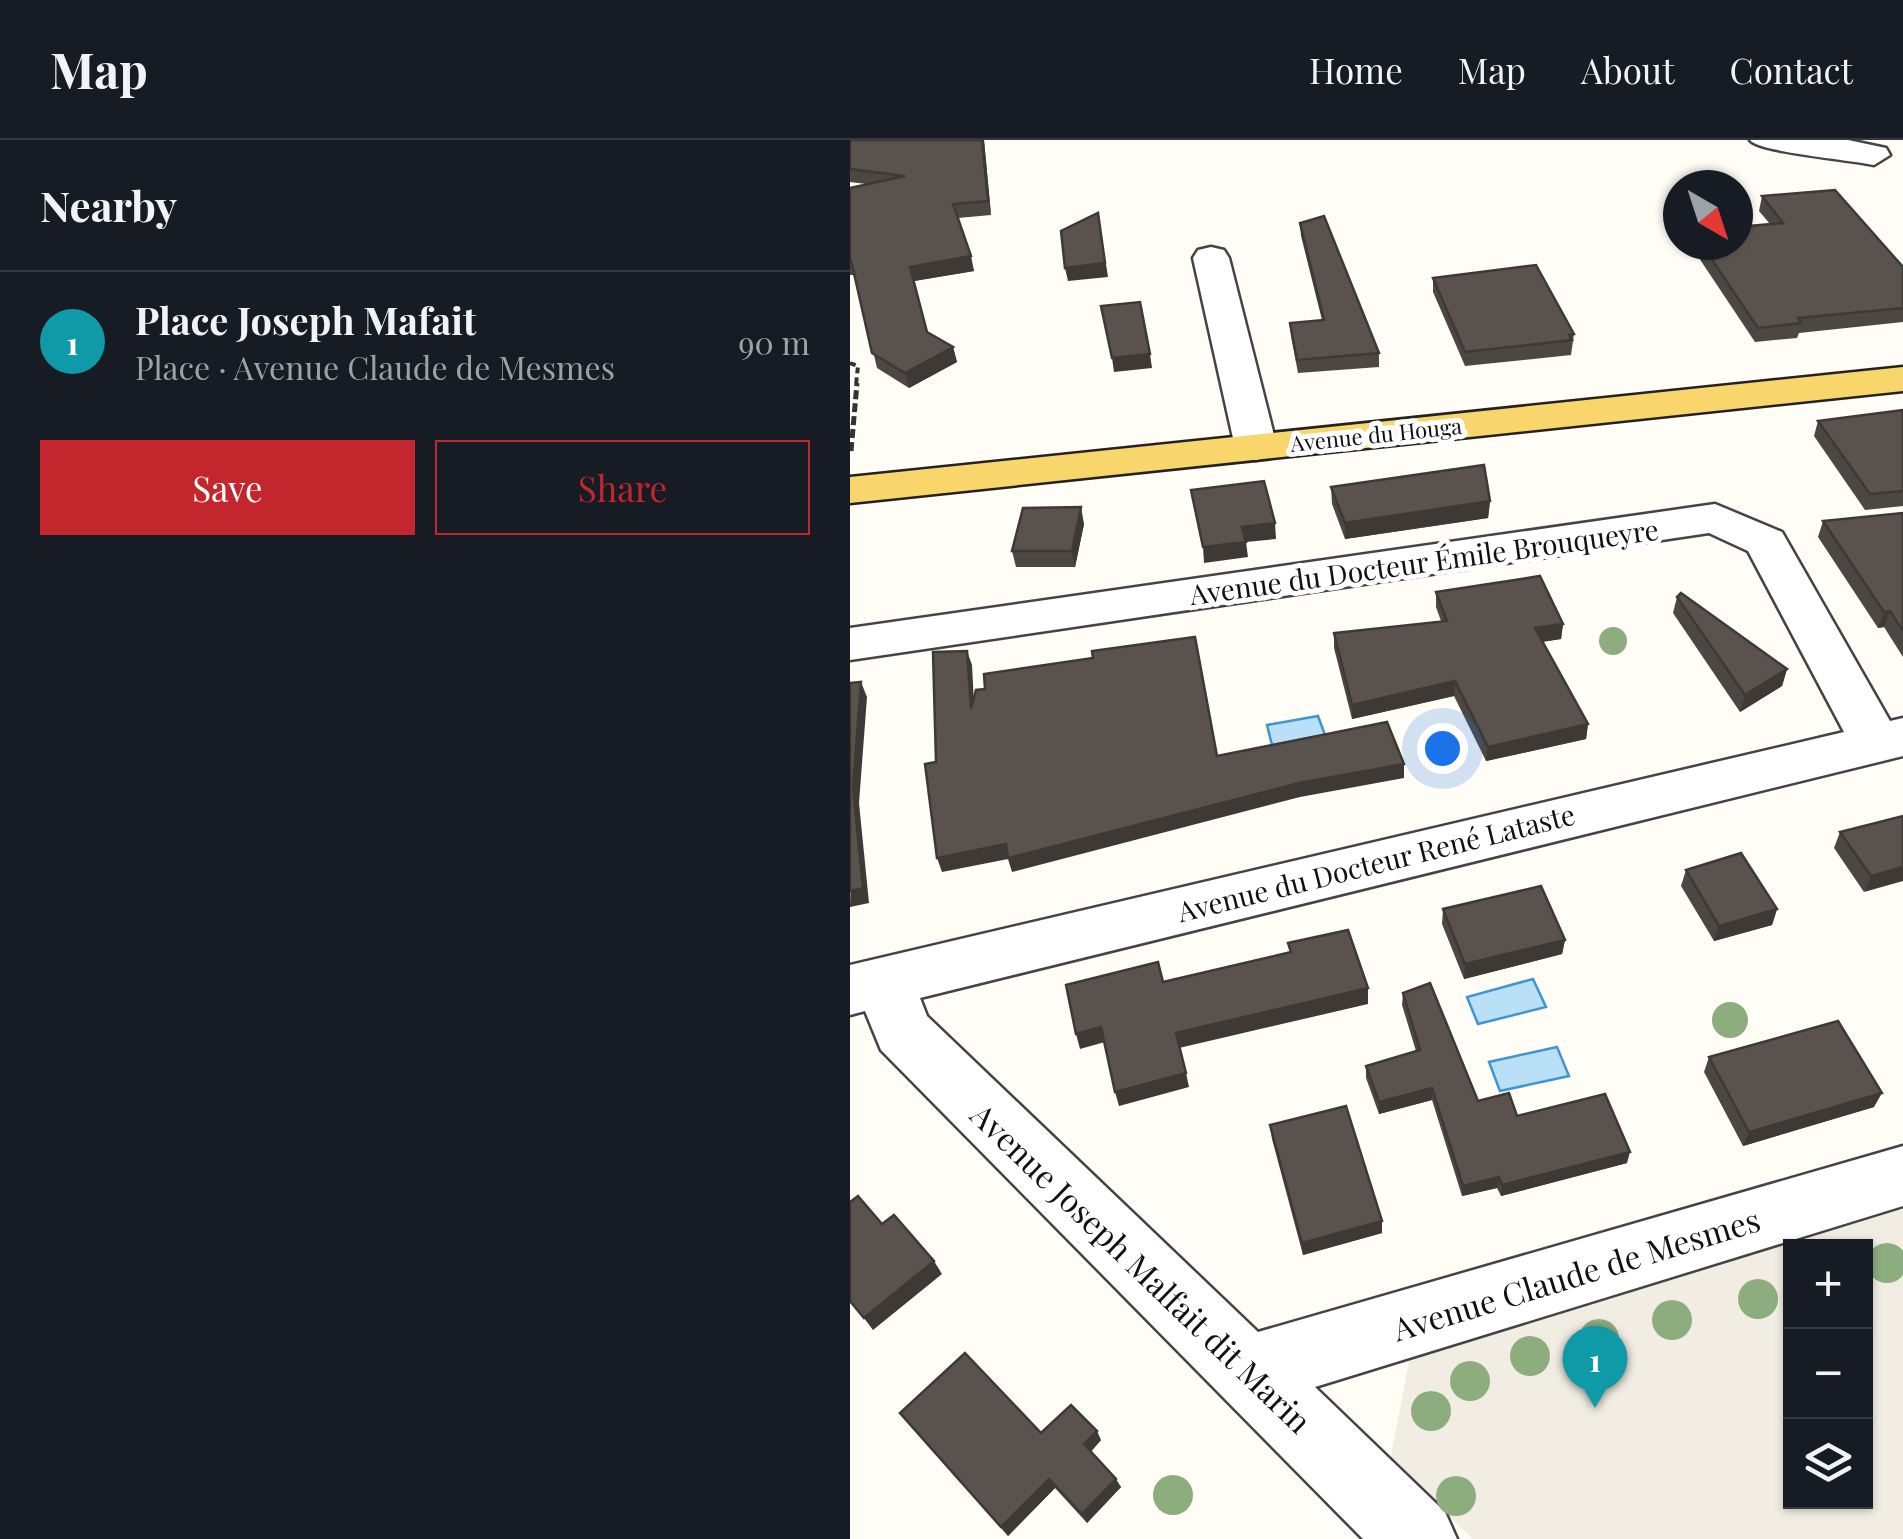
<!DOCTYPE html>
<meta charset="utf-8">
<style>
:root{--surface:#171b24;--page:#242831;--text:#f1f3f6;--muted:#9ea1a6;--line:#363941;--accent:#c4262e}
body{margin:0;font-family:"Playfair Display",serif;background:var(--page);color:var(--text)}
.controls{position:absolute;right:30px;bottom:30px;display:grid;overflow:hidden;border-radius:0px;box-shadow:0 2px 8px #0004}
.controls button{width:90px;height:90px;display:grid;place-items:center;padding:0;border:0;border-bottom:2px solid var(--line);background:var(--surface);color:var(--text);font:50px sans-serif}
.compass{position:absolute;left:813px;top:30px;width:90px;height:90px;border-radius:50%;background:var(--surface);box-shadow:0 2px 8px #0004;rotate:141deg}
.you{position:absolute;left:592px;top:608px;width:35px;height:35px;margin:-25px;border:8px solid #fff;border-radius:50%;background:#1a73e8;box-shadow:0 0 0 15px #1a73e833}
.badge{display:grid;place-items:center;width:65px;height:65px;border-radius:50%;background:var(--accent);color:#fff;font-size:32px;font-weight:700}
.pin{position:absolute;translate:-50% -82px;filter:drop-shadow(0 2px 5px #0008)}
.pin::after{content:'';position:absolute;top:52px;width:35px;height:30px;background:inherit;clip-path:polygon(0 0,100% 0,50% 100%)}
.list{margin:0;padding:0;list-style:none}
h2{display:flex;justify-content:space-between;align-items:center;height:130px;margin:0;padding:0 40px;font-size:42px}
h2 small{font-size:32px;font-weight:400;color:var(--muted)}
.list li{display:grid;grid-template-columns:65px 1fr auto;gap:30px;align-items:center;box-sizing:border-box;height:140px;padding:0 40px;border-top:2px solid var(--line)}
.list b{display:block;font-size:38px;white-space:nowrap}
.list p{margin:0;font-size:32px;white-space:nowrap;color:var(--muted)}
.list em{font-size:32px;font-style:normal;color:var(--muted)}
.actions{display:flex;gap:20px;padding:30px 40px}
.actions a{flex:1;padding:22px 0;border:2px solid var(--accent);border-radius:0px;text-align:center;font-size:35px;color:var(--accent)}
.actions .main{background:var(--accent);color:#fff}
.icon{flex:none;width:55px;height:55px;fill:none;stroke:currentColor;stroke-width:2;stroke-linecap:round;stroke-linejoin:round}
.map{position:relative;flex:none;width:1053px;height:1399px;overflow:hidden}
header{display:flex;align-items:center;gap:60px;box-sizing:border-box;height:140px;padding:0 50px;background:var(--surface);border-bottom:2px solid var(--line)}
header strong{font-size:48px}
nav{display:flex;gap:55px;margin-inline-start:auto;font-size:35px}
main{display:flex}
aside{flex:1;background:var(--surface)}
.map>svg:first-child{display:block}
.plaza{fill:#f1ede2;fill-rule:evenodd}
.water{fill:#b9e0f7;stroke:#3f96cf;stroke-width:2.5}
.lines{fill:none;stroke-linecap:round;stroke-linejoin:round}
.minor-casing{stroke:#444;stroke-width:5}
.major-casing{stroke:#222;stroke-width:5}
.path-far1{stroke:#333;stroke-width:4;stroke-dasharray:6 4;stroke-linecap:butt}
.path{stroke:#333;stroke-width:5;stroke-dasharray:9 4;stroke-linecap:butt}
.minor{fill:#fff;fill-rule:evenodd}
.major{fill:#f9d66b;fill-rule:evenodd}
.tree{fill:#8dad7f}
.wall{fill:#4d4742}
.shaded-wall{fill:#3f3936}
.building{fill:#5a524d;stroke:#3f3936;stroke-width:2.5}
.labels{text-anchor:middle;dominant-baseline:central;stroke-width:10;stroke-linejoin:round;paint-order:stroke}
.far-street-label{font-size:22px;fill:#111;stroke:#fff}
.street-label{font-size:28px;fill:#111;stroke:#fff}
.near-street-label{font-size:32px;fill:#111;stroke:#fff}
</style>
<header>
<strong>Map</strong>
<nav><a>Home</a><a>Map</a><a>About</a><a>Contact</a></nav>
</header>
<main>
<aside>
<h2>Nearby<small></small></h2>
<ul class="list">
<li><span class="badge" style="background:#0f9aa8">1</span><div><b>Place Joseph Mafait</b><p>Place · Avenue Claude de Mesmes</p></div><em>90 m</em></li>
</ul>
<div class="actions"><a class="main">Save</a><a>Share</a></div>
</aside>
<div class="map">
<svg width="1053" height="1399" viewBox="0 0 1053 1399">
<rect width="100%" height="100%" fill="#fffdf5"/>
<path class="plaza" d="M1053,1068V1399H623L540,1321L560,1216ZM941,1106H1016V1362H941Z"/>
<g class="water">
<polygon points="468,576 475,595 422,605 417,585"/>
<polygon points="683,839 696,867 628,884 617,857"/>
<polygon points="707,907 719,936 650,951 639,922"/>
</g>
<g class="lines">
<defs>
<g id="minor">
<path d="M900,0H998L1036,8L1040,15L1024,25C1002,20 908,12 900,0Z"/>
<polygon points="361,107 374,110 379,118 427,307 421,316 406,320 391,316 385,307 343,118 348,110"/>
<polygon points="865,364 932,392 1040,581 1053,578 1053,616 70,858 77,876 408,1192 1053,1006 1053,1066 465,1247 595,1372 607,1399 513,1399 31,910 15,871 0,875 0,825 994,592 898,411 859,393 0,520 0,488"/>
</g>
<polygon id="major" points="1053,227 1053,251 0,363 0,337"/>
</defs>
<use href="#minor" class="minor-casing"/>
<use href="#major" class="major-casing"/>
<polyline class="path-far1" points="0,223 8,226 6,245"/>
<polyline class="path" points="1,311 7,243"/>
<use href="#minor" class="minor"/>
<use href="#major" class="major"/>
</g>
<g class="tree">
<circle cx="763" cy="501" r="14"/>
<circle cx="880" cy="880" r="18"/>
<circle cx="1037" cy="1123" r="20"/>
<circle cx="908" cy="1159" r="20"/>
<circle cx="822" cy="1180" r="20"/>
<circle cx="749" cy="1199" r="20"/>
<circle cx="680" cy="1216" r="20"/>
<circle cx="620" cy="1241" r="20"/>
<circle cx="581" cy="1271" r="20"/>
<circle cx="323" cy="1355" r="20"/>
<circle cx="606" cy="1356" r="20"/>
</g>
<g class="wall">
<polygon points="0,0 134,0 141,75 108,78 124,131 64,141 77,192 103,207 107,222 59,248 27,228 5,135 0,135 0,48 16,44 0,42"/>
<polygon points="912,56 1053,127 1053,182 949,193 947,198 905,202 841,106 888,105 920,84 909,71"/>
<polygon points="450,83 529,213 529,227 448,233 441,196 440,183 472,180 451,96"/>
<polygon points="583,138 724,194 721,215 615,226 583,152"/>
<polygon points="1053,270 1053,366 1015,370 964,296 968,281"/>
<polygon points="481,347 640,361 638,378 495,399 482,364"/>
<polygon points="1053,373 1053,517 1034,487 1028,488 968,397 973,381"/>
<polygon points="234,384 225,427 166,427 162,411"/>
<polygon points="586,452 713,484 711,499 692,502 738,584 736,599 636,621 604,556 502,579 484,508 484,493 591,481 586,467"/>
<polygon points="827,457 937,529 932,546 890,572 823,473"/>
<polygon points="1053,676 1014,752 984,708 990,692"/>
<polygon points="836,730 927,769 922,785 864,801 831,746"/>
<polygon points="593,769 715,800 712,814 614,839 592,784"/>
<polygon points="553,853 628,961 777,1023 651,1056 647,1048 612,1056 582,960 529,974 516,938 516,926 566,911 552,865"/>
<polygon points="859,917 1024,967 893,1006 854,932"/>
<polygon points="420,985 532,1081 532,1093 453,1115 422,999"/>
<polygon points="50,1273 251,1300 241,1311 271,1347 237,1383 205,1348 158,1396"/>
</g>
<g class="shaded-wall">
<polygon points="132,0 134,0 141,75 138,61"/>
<polygon points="248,73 258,137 218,141 215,128"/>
<polygon points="121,116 124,131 64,141 60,127"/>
<polygon points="103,207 107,222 59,248 55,233"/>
<polygon points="300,214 302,228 264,232 262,218"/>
<polygon points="640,361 638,378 495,399 495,383"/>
<polygon points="231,367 234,384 225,427 222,411"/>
<polygon points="425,383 426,399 396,402 398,417 354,423 353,407 392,387"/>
<polygon points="1040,471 1034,487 1028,488 1034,472"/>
<polygon points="713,484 711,499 683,503 685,488"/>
<polygon points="117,511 122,525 125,583 121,569"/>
<polygon points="937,529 932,546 890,572 895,555"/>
<polygon points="605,541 604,556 502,579 502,565"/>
<polygon points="11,542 17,557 9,663 19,763 0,767 3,648"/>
<polygon points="738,584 736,599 636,621 638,607"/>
<polygon points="554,624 554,638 450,657 162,732 158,719 92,732 87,718 449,643"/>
<polygon points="1053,727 1053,741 1014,752 1021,736"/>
<polygon points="927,769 922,785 864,801 869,786"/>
<polygon points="715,800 712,814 614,839 615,824"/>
<polygon points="518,848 518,864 329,908 326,893"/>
<polygon points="251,887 255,902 230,909 226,894"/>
<polygon points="336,933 339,947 269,966 265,952"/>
<polygon points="582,948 582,960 529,974 529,962"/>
<polygon points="1032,953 1024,967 893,1006 899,992"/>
<polygon points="780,1012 777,1023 651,1056 652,1045"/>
<polygon points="649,1037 647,1048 612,1056 613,1046"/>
<polygon points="532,1081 532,1093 453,1115 452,1103"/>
<polygon points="84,1121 92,1134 23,1190 14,1178"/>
<polygon points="247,1291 251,1300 239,1314 234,1304"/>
<polygon points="199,1339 205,1348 158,1396 151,1387"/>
<polygon points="266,1339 271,1347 237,1383 232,1374"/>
</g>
<g class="building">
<polygon points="0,0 132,0 138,61 103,64 121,116 60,127 77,192 103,207 55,233 22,213 1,120 0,120 0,48 55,36 0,29"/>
<polygon points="985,50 1053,127 1053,168 948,178 951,183 908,188 852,105 888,105 888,87 933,83 912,56"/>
<polygon points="248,73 255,123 215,128 211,91"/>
<polygon points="474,76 529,213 447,220 440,183 474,180 450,83"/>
<polygon points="686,125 724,194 719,195 722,200 615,212 583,138"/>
<polygon points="290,162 300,214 262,218 251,166"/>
<polygon points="1053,270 1053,351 1020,354 968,281"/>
<polygon points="634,325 640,361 495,383 481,347"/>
<polygon points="414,341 425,383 392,387 396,402 353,407 341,350"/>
<polygon points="231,367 222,411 162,411 173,368"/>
<polygon points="1053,373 1053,491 1040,471 1034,472 973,381"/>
<polygon points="690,436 713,484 685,488 738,584 638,607 605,541 502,565 484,493 597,481 586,452"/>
<polygon points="831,453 937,529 895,555 827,457"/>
<polygon points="345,497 367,616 537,582 554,624 449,643 158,718 156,704 87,718 75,624 86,622 83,512 117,511 121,569 126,550 135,549 134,534 243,518 242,511"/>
<polygon points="11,542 3,648 13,748 0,751 0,543"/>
<polygon points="1053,676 1053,727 1021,736 990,692"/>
<polygon points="891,713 927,769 869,786 836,730"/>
<polygon points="691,746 715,800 615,824 593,769"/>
<polygon points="498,790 518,848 326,893 336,933 265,952 251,887 226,894 216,845 308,822 313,842 441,812 438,803"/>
<polygon points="580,843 628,961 659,953 667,976 755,954 780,1012 652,1045 649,1037 613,1046 582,948 529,962 516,926 570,910 553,853"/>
<polygon points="988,881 1032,953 899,992 859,917"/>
<polygon points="496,966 532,1081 452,1103 420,985"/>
<polygon points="8,1056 32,1084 44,1075 84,1121 14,1178 0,1161 0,1062"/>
<polygon points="115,1213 191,1293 221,1265 247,1291 234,1304 266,1339 232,1374 199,1339 151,1387 50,1273"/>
</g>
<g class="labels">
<g class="far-street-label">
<text transform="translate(526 294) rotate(-6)">Avenue du Houga</text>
</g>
<g class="street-label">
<text transform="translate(574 421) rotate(-8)">Avenue du Docteur Émile Brouqueyre</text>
<text transform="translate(526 722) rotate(-14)">Avenue du Docteur René Lataste</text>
</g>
<g class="near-street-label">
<text transform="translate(292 1127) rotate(44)">Avenue Joseph Malfait dit Marin</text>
<text transform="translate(726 1133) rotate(-17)">Avenue Claude de Mesmes</text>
</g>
</g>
</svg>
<div class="controls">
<button>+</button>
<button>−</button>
<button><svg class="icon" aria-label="layers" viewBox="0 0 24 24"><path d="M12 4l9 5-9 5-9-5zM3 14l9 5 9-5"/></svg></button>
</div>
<svg class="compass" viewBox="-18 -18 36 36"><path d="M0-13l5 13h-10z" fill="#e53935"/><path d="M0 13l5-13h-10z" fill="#9ea1a6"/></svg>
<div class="you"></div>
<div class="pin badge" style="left:745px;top:1268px;background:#0f9aa8">1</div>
</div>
</main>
